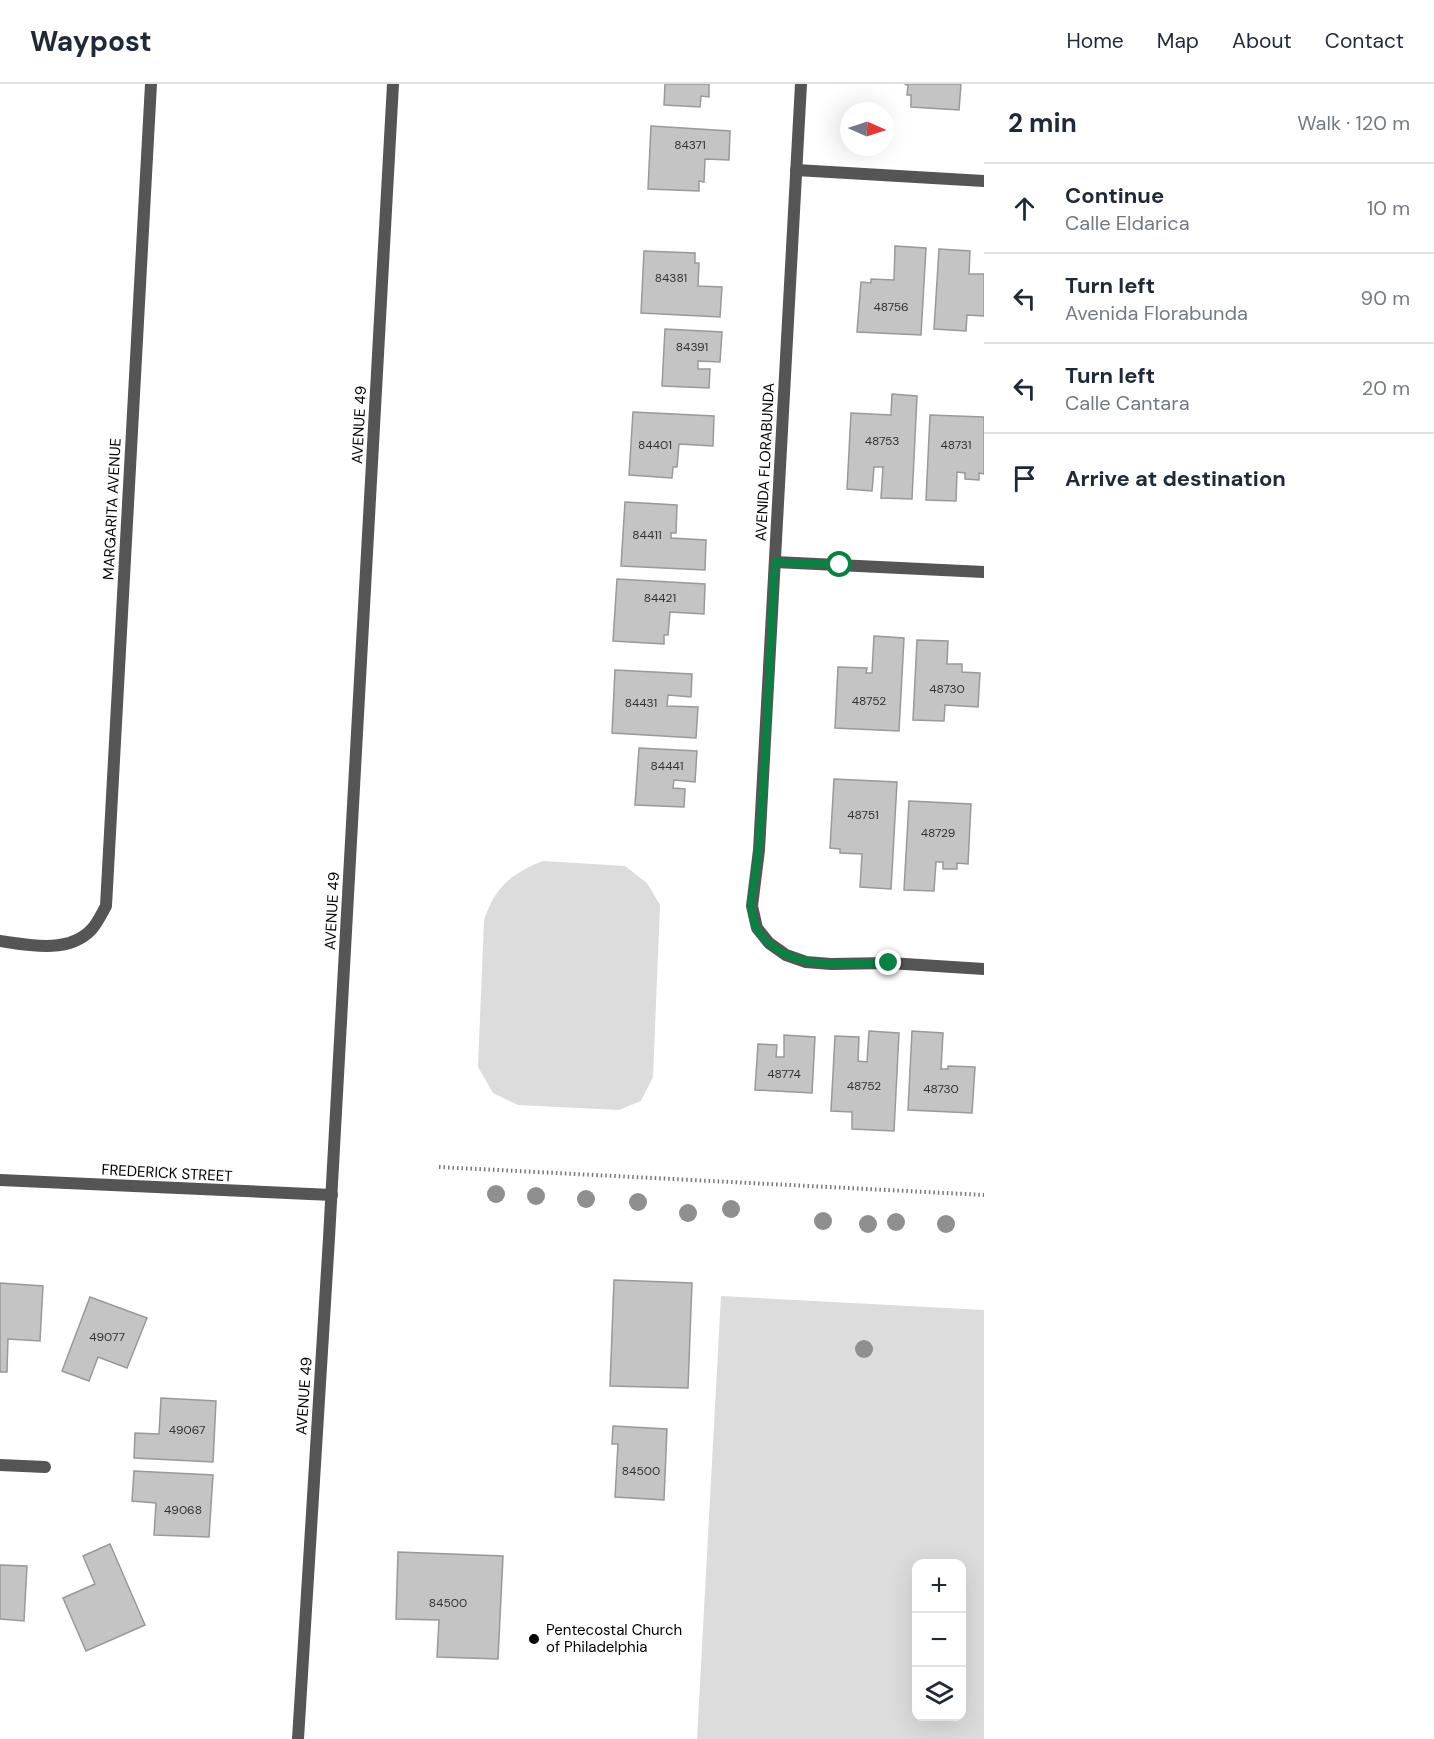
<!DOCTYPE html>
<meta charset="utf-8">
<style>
:root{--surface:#fff;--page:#f6f6f7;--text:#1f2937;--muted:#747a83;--line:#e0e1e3}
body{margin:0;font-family:"DM Sans",sans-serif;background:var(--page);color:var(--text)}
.controls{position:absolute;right:18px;bottom:18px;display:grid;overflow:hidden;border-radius:12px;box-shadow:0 6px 24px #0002}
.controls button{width:54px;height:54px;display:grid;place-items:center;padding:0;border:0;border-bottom:2px solid var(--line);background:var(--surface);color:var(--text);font:30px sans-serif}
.compass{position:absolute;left:840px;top:18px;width:54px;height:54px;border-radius:50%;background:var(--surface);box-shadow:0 6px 24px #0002;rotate:93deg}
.stop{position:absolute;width:18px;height:18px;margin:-14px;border:4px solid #0b8043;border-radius:50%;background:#fff}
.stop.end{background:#0b8043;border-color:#fff;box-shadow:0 2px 6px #0008}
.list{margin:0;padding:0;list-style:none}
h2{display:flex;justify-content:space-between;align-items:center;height:78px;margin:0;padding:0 24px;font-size:26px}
h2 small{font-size:20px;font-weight:400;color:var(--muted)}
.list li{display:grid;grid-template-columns:39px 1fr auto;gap:18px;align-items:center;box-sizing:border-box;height:90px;padding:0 24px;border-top:2px solid var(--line)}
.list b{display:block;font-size:22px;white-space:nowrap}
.list p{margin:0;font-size:20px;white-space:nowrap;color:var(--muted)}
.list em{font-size:20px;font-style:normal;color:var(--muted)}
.icon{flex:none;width:33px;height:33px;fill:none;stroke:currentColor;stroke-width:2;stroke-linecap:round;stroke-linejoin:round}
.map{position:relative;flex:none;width:984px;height:1655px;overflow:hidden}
header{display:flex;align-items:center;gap:36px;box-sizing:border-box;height:84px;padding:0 30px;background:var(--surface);border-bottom:2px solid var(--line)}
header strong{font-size:28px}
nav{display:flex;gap:33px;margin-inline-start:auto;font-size:21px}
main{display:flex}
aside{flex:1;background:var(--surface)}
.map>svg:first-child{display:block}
.green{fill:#dcdcdc;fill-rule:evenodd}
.building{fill:#c4c4c4;stroke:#999;stroke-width:1.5}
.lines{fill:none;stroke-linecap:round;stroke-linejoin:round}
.path{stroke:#777;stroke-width:4;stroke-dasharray:1.5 3;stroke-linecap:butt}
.minor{stroke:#555;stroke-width:12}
.tertiary{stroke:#555;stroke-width:12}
.tree{fill:#8f8f8f}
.route{stroke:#0b8043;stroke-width:8}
.poi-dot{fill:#000;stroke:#fff;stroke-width:2}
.labels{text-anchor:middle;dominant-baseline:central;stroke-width:5;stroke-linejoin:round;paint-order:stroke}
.number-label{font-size:12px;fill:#313131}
.street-label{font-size:15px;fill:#000;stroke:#fff}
.poi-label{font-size:15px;fill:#000;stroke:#fff;text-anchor:start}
</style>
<header>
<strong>Waypost</strong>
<nav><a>Home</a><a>Map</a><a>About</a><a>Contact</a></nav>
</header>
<main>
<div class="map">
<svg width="984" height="1655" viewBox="0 0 984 1655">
<rect width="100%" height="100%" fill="#fff"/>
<g class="green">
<path d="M543,777L625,782L647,799L660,821L653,993L641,1017L619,1026L518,1021L493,1009L478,983L484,836C495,803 512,789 543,777Z"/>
<path d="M721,1212L984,1226V1655H697ZM916,1480H962V1632H916Z"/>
</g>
<g class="building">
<polygon points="665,0 709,0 709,13 701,12 700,23 664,21"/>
<polygon points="905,0 961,0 959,26 911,23 911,11 907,11 908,2"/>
<polygon points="651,42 730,47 729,76 705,75 704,98 699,97 699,107 648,105"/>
<polygon points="895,162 926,164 921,251 857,248 861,198 871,199 871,195 894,196"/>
<polygon points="939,165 970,167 969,190 984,190 984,232 967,231 966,247 934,245"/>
<polygon points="644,167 695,169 695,179 699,179 698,202 722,203 720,233 641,229"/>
<polygon points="665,245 722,248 720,278 698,277 698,285 710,285 709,304 662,302"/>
<polygon points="892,310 917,312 912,415 881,414 883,383 874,383 872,407 847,405 851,329 891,331"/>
<polygon points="633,328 714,332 713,362 679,360 677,383 673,383 672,394 629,391"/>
<polygon points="930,331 984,333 984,390 979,389 979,396 965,395 965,389 957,388 956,417 926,416"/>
<polygon points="625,418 677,421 676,449 671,449 671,454 706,456 705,486 621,482"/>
<polygon points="617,495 705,500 704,530 670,528 668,551 664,551 664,560 613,557"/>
<polygon points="874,552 904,554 899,647 835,644 838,583 867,584 866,589 872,589"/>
<polygon points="917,556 948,557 947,580 962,580 962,588 980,589 978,623 945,621 944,637 913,636"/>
<polygon points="615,586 692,590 691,613 668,611 667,622 698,623 696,654 612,649"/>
<polygon points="639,664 697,667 695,698 674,696 673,704 685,705 684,723 635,721"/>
<polygon points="834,695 897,698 891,805 860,803 862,770 840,769 840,765 830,764"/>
<polygon points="909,717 971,720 968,780 957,779 957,785 943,785 943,778 936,778 934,807 904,806"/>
<polygon points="869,947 899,949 894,1047 852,1045 852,1028 831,1027 835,952 859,953 858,977 867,978"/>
<polygon points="912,947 943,949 941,985 948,985 948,982 975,983 972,1029 908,1026"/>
<polygon points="784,951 815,953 812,1009 755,1006 758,960 777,961 776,973 784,973"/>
<polygon points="614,1196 692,1199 688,1304 610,1302"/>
<polygon points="0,1199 43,1202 40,1257 8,1255 7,1288 0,1288"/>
<polygon points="90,1213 147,1234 127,1284 98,1273 89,1297 62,1287"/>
<polygon points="161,1314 216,1317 213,1378 134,1374 135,1349 159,1350"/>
<polygon points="613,1342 667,1345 664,1416 615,1413 618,1360 612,1360"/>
<polygon points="134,1387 213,1391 209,1453 154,1451 156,1419 132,1417"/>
<polygon points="110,1460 145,1541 86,1567 63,1514 95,1500 83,1472"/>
<polygon points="398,1468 503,1472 498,1575 437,1573 439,1536 396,1535"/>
<polygon points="0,1481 27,1482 24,1537 0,1535"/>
</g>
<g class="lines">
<polyline class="path" points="439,1083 984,1111"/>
<g class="minor">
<polyline points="801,0 759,766 752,822 757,844 769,859 786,871 806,878 831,880 889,879 984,885"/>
<polyline points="796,86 984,97"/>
<polyline points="775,478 984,488"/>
<path d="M0,857C28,861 68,870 91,846C97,840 102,829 106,822L151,0"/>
<polyline points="0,1096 332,1111"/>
<polyline points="0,1381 45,1383"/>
</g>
<polyline class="tertiary" points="298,1655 329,1154 393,0"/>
</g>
<g class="tree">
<circle cx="496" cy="1110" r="9"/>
<circle cx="536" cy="1112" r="9"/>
<circle cx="586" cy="1115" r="9"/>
<circle cx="638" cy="1118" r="9"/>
<circle cx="731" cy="1125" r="9"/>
<circle cx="688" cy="1129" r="9"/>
<circle cx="823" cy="1137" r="9"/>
<circle cx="896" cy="1138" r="9"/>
<circle cx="868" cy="1140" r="9"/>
<circle cx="946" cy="1140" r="9"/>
<circle cx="864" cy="1265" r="9"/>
</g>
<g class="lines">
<path class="route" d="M840,481L775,478C769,575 767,673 758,770C756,792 745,827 758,847C789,890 843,878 889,879"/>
</g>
<circle class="poi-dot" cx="534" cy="1555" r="6"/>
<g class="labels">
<g class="number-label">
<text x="690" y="61">84371</text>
<text x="671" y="194">84381</text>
<text x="891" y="223">48756</text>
<text x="692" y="263">84391</text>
<text x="882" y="357">48753</text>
<text x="655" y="361">84401</text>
<text x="956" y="361">48731</text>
<text x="647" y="451">84411</text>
<text x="660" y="514">84421</text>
<text x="947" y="605">48730</text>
<text x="869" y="617">48752</text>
<text x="641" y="619">84431</text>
<text x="667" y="682">84441</text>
<text x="863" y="731">48751</text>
<text x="938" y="749">48729</text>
<text x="784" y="990">48774</text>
<text x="864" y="1002">48752</text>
<text x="941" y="1005">48730</text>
<text x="107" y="1253">49077</text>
<text x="187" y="1346">49067</text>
<text x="641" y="1387">84500</text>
<text x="183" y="1426">49068</text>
<text x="448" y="1519">84500</text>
</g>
<g class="street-label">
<text transform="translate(359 341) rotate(-87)">AVENUE 49</text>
<text transform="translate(765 378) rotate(-87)">AVENIDA FLORABUNDA</text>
<text transform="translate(112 425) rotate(-87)">MARGARITA AVENUE</text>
<text transform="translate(332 827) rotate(-87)">AVENUE 49</text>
<text transform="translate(167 1089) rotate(3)">FREDERICK STREET</text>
<text transform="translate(304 1312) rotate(-86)">AVENUE 49</text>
</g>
<g class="poi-label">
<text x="546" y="1546">Pentecostal Church<tspan x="546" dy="17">of Philadelphia</tspan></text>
</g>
</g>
</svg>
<div class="controls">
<button>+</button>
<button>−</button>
<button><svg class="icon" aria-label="layers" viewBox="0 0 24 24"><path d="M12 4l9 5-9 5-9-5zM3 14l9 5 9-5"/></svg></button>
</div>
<svg class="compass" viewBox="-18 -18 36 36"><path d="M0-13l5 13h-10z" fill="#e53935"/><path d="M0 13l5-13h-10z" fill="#747a83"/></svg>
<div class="stop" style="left:840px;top:481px"></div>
<div class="stop end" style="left:889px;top:879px"></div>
</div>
<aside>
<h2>2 min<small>Walk · 120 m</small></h2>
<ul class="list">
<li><svg class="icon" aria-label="ahead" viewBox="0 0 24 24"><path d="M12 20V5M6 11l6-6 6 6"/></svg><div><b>Continue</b><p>Calle Eldarica</p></div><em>10 m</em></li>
<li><svg class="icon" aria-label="left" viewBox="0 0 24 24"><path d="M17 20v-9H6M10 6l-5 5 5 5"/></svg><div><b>Turn left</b><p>Avenida Florabunda</p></div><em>90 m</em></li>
<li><svg class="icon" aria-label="left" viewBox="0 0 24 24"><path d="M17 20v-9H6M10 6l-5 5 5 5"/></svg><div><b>Turn left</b><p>Calle Cantara</p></div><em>20 m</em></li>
<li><svg class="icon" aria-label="arrive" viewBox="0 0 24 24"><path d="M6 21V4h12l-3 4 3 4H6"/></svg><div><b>Arrive at destination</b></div></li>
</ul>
</aside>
</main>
